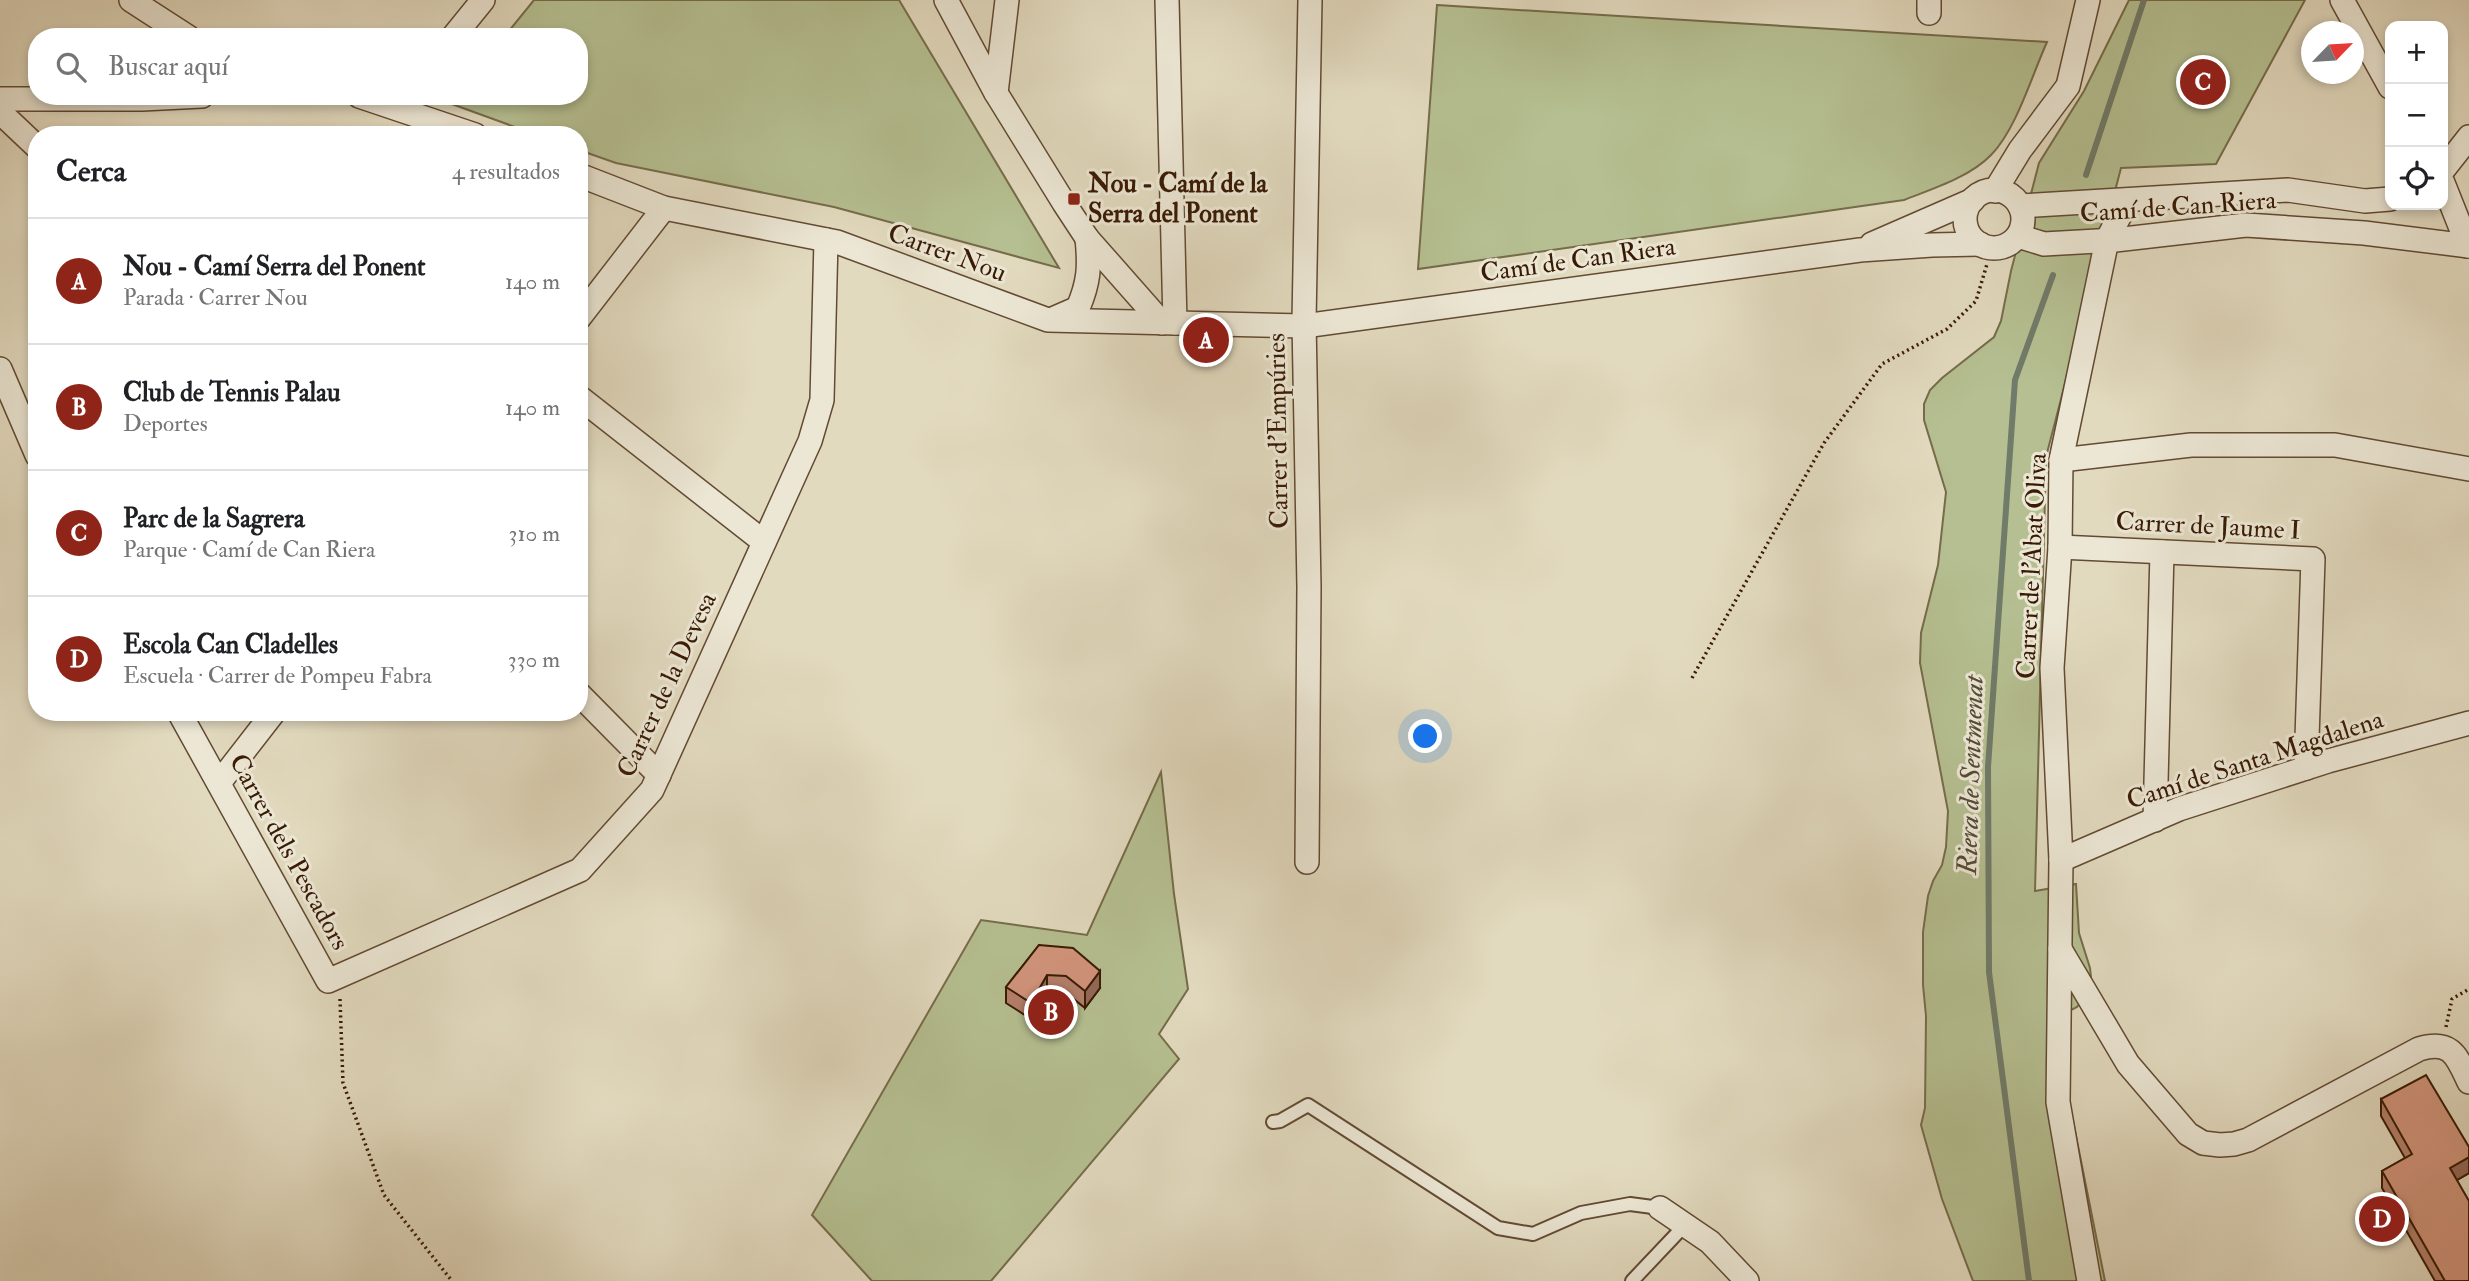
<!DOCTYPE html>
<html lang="es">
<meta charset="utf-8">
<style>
:root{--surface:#fff;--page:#f2f2f2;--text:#202124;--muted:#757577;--line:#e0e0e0;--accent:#8f2418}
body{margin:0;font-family:"IM FELL Double Pica",serif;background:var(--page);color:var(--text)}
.controls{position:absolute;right:21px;top:21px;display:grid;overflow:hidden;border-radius:14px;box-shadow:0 4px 10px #0003}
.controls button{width:63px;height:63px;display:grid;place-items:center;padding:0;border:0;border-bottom:2px solid var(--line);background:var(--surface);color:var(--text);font:35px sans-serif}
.compass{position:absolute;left:2301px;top:21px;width:63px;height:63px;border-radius:50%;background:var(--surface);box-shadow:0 4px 10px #0003;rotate:65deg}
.you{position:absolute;left:1426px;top:737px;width:24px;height:24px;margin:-18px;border:5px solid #fff;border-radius:50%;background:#1a73e8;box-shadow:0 0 0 10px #1a73e833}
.badge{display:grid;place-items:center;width:46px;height:46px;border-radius:50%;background:var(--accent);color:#fff;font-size:23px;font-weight:700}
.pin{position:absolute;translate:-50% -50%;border:4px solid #fff;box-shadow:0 2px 7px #0006}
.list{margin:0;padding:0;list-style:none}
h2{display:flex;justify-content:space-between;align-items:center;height:91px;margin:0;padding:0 28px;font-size:30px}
h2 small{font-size:23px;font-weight:400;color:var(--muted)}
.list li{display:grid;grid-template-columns:46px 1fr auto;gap:21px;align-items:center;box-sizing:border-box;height:126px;padding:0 28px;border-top:2px solid var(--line)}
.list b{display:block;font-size:26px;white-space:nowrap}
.list p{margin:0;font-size:23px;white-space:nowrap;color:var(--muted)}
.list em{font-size:23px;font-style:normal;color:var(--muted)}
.icon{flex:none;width:38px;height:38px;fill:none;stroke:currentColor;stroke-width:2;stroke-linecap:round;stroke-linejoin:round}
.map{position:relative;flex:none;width:2469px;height:1281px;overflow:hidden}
.search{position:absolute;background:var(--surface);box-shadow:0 4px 10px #0003;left:28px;top:28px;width:560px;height:77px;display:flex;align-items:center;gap:18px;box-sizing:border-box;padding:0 24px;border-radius:28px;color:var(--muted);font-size:26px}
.panel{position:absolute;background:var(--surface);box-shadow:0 4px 10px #0003;left:28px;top:126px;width:560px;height:595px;border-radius:28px}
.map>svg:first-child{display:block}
.green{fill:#b5bf91;stroke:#766c4a;stroke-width:2}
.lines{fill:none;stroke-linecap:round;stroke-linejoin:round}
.stream{stroke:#707b69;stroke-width:6}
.lane-casing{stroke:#624a33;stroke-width:16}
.street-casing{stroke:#624a33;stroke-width:26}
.path{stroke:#381a04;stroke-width:3.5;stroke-dasharray:2 3.5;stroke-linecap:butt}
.lane{stroke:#ece7d5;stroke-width:12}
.street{stroke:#ece7d5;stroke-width:23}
.wall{fill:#b5806b;stroke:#381a04;stroke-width:2}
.shaded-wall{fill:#936857;stroke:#381a04;stroke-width:2}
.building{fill:#d2957c;stroke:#381a04;stroke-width:2}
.poi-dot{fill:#8f2418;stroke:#ece7d5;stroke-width:2.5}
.labels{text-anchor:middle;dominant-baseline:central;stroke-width:6;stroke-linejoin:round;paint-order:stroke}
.poi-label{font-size:26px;font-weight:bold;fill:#381a04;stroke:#ece7d5;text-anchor:start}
.street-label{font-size:26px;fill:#381a04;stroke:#ece7d5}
.water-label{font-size:28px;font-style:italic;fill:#544a37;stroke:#ece7d5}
</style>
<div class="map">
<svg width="2469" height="1281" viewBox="0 0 2469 1281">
<rect width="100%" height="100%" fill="#e2dabf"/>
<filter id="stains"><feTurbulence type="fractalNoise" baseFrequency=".00286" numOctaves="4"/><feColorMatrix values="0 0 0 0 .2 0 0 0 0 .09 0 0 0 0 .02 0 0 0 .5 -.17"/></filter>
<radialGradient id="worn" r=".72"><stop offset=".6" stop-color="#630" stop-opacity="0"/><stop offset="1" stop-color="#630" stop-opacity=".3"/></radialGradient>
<g class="green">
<polygon points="534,0 899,0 1059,268 834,207 616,163 579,150 579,135 537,135 449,103 455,96 579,96 579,37 504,37"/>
<polygon points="2129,0 2305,0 2216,164 2121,168 2046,457 2035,891 2076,884 2079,933 2090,968 2092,987 2077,1007 2069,1011 2068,1096 2105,1281 1973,1281 1942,1199 1921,1125 1925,1108 1926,1016 1923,985 1923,932 1928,896 1933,881 1942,865 1946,847 1948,811 1920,663 1921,633 1938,565 1946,492 1924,420 1924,404 1930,390 1942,378 1994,337 2001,321 2011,271 2039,163 2084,91"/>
<path d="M1437,5L2047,42C2032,75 2016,130 1991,155C1970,177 1932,189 1904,200L1418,269Z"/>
<polygon points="1161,772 1174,894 1188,989 1159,1034 1179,1059 991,1281 872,1281 812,1215 981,920 1087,935"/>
</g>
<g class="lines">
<g class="stream">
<polyline points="2086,175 2144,0"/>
<polyline points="2029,1281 1989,972 1988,767 2015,380 2053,275"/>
</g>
<defs>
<g id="lane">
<polyline points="1273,1122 1280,1121 1308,1105 1498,1228 1533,1234 1581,1213 1630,1204 1660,1208"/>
<polyline points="1632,1281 1685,1225"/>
</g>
<g id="street">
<polyline points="131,0 188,37"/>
<polyline points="946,0 996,93 1064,203 1087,238 1162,323"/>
<polyline points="1167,0 1175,323"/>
<polyline points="2342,0 2390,87"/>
<polyline points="1929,13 1929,0"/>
<polyline points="453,37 483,0"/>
<polyline points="996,93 1007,0"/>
<polyline points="359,96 475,135"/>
<polyline points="0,99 142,99 202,96"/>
<polyline points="0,112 37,147"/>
<polyline points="2443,170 2469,137"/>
<polyline points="579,175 664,208 837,242 1048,320 1304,326 1860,250 1932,245 1980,244"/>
<polyline points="2443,183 2468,246"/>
<circle cx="1994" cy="219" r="29"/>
<polyline points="1995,191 2020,150 2068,86 2088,0"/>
<polyline points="2020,206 2288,190 2365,201 2390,199"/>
<polyline points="2018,236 2044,244 2115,240 2246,225 2364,233 2469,246"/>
<polyline points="1872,244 1973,200"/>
<polyline points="579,318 664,208"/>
<path d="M1055,318L1078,308C1089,282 1090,267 1087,238"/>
<polyline points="0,369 37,455"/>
<polyline points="579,397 764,542"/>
<polyline points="2061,460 2191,445 2335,445 2469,469"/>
<polyline points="2060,547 2313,559 2306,768"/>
<polyline points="579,694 659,775"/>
<polyline points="179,712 328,981 580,870 652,790 810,441 822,400 826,240"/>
<polyline points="219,783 274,712"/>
<polyline points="2155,820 2162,552"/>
<polyline points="2061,860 2179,809 2328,761 2469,723"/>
<polyline points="1307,862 1309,587 1304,321 1310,0"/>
<path d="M2060,949L2128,1064L2188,1134L2203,1143L2220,1145L2234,1144L2248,1140L2419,1049C2452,1039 2457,1057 2469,1082"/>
<polyline points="1660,1208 1710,1242 1747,1281"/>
<polyline points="2089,1281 2058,1102 2061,860 2052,668 2060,547 2061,460 2107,240 2128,200"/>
</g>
</defs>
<use href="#lane" class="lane-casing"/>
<use href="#street" class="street-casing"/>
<g class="path">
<polyline points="1692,678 1824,443 1882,364 1947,329 1976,301 1987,264"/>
<polyline points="340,999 343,1083 384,1195 452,1281"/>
<polyline points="2446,1027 2452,999 2469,989"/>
</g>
<use href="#lane" class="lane"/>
<use href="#street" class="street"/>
</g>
<g class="wall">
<polygon points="1039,945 1100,988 1085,1008 1066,993 1047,992 1031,1019 1006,1003 1006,987"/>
<polygon points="2381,1099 2469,1147 2469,1173 2457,1180 2469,1281 2435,1281 2382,1188 2382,1171 2405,1158 2381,1116"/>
</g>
<g class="shaded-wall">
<polygon points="1100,971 1100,988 1085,1008 1085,991"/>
<polygon points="1047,975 1047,992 1031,1019 1031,1003"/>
<polygon points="2469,1157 2469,1173 2450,1184 2450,1168"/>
</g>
<g class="building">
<polygon points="1039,945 1073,948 1100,971 1085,991 1066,976 1047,975 1031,1003 1006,987"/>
<polygon points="2426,1075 2469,1147 2469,1157 2450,1168 2469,1201 2469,1281 2445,1281 2382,1171 2412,1154 2381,1099"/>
</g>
<rect class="poi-dot" x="1067" y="192" width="14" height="14" rx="3.5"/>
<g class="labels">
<g class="poi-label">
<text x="1088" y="184">Nou - Camí de la<tspan x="1088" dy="30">Serra del Ponent</tspan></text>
</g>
<g class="street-label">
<text transform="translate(2178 207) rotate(-4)">Camí de Can Riera</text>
<text transform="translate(947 253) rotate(20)">Carrer Nou</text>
<text transform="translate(1578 260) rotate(-8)">Camí de Can Riera</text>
<text transform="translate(1278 431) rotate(-91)">Carrer d'Empúries</text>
<text transform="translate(2208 526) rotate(3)">Carrer de Jaume I</text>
<text transform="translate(2032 566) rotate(-87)">Carrer de l'Abat Oliva</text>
<text transform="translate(667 685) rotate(-65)">Carrer de la Devesa</text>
<text transform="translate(2255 760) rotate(-18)">Camí de Santa Magdalena</text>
<text transform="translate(289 852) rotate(61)">Carrer dels Pescadors</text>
</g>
<g class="water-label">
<text transform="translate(1971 775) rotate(-88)">Riera de Sentmenat</text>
</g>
</g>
<rect width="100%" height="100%" filter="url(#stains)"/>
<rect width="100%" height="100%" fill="url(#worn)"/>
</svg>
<div class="controls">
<button>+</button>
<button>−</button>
<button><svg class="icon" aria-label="locate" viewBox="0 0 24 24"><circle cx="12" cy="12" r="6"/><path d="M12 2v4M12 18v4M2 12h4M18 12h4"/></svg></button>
</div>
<svg class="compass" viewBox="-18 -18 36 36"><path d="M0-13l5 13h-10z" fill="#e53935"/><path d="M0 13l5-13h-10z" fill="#757577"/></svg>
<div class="you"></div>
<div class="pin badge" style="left:1206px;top:340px">A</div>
<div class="pin badge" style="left:1051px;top:1012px">B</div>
<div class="pin badge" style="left:2203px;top:82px">C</div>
<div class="pin badge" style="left:2382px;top:1219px">D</div>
<div class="search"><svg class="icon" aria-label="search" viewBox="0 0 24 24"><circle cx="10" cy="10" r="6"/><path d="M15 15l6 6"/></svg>Buscar aquí</div>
<section class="panel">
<h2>Cerca<small>4 resultados</small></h2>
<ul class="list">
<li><span class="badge">A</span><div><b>Nou - Camí Serra del Ponent</b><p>Parada · Carrer Nou</p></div><em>140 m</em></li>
<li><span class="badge">B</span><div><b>Club de Tennis Palau</b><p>Deportes</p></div><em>140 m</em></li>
<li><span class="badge">C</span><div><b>Parc de la Sagrera</b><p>Parque · Camí de Can Riera</p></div><em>310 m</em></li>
<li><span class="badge">D</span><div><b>Escola Can Cladelles</b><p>Escuela · Carrer de Pompeu Fabra</p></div><em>330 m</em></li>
</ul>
</section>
</div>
